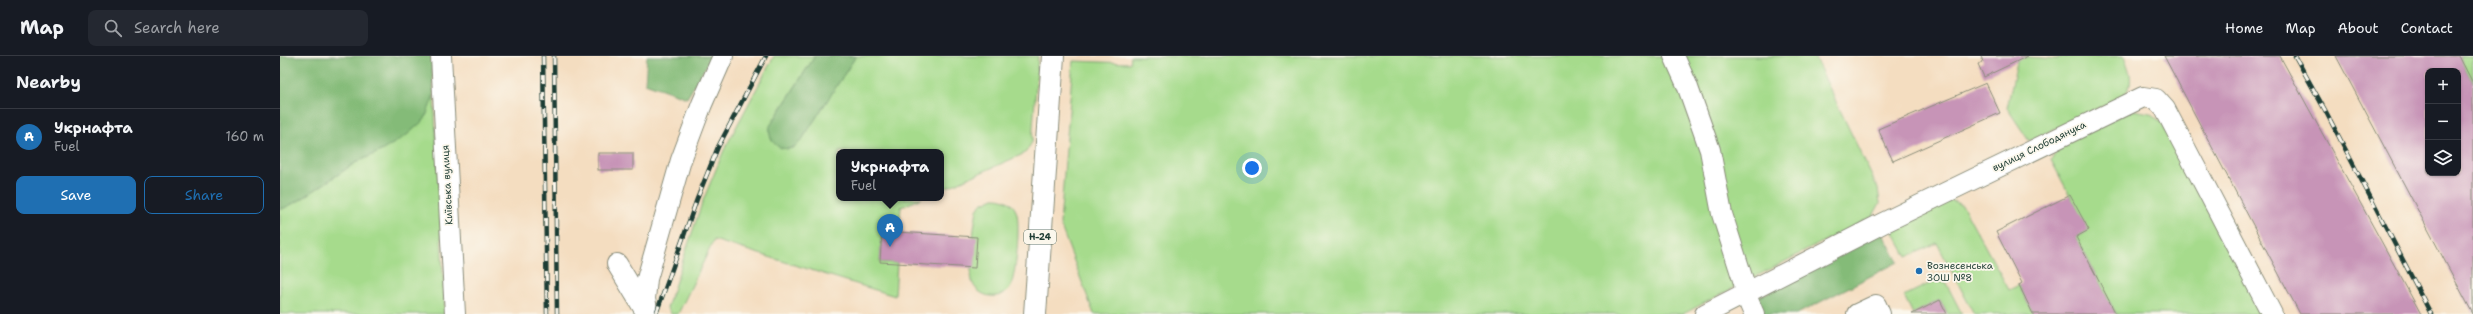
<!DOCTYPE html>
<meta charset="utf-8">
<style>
:root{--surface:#171b24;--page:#242831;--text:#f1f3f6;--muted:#9ea1a6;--line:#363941;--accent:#1f6fb2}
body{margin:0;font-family:"Shantell Sans",sans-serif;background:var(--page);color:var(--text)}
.controls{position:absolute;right:12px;top:12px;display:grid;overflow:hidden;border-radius:8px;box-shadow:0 1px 3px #0004}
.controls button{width:36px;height:36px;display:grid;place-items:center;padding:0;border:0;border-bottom:1px solid var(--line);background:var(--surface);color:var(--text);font:20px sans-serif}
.you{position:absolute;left:972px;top:112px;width:14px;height:14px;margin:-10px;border:3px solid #fff;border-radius:50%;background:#1a73e8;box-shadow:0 0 0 6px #1a73e833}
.badge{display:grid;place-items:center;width:26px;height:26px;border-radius:50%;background:var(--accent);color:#fff;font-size:13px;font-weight:700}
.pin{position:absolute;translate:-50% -33px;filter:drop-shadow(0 1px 2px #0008)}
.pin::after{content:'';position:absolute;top:21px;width:14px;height:12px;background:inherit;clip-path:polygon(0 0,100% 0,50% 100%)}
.popup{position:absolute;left:556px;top:93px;width:108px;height:52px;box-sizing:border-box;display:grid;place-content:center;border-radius:8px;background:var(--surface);filter:drop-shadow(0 1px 3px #0005);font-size:13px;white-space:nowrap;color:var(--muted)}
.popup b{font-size:15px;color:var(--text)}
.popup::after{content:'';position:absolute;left:50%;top:100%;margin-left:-8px;border:8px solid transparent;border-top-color:var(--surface)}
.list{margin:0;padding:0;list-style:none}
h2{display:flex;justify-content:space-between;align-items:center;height:52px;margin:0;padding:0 16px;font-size:17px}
h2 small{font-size:13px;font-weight:400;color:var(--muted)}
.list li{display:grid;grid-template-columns:26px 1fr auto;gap:12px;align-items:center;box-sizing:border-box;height:56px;padding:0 16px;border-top:1px solid var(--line)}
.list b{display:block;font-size:15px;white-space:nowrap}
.list p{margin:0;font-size:13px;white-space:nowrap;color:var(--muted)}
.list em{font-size:13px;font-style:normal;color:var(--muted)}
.actions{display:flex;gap:8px;padding:12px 16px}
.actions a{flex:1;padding:9px 0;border:1px solid var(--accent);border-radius:8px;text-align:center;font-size:14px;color:var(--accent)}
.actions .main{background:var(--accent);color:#fff}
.icon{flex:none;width:22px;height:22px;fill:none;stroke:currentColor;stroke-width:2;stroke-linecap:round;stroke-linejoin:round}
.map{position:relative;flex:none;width:2193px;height:258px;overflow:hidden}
header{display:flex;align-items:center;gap:24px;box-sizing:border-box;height:56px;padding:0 20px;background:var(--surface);border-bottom:1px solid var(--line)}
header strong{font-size:19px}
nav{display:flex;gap:22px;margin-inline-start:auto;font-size:14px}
.search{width:280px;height:36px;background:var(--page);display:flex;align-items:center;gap:10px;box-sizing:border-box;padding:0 14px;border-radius:8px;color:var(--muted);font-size:15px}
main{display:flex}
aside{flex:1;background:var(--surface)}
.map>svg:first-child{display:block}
.green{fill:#a6db8c;stroke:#628c60}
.forest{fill:#84bb78;stroke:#527c56}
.building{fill:#c794b7;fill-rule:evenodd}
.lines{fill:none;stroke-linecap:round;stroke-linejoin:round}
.minor-casing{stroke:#8a8d7a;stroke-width:22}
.major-casing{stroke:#8a8d7a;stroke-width:24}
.minor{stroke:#fff;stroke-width:20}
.major{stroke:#fff;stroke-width:22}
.rail-casing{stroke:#1f3d34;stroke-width:4.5}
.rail{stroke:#fbf7ec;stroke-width:3;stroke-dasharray:9;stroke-linecap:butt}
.poi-dot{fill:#1f6fb2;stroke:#fbf7ec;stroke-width:1.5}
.labels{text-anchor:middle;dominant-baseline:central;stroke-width:3.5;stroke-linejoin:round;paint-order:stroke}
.shield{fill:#fbf7ec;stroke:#61756b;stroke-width:1}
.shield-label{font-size:9px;font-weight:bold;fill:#1f3d34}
.street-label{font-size:10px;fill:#1f3d34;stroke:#fbf7ec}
.poi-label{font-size:10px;fill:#1f3d34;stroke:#fbf7ec;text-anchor:start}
</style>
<header>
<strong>Map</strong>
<div class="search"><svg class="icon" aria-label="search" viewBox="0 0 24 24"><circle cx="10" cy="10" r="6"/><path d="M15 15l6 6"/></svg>Search here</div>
<nav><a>Home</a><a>Map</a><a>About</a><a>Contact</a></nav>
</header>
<main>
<aside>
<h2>Nearby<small></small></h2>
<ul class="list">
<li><span class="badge">A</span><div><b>Укрнафта</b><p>Fuel</p></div><em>160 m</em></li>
</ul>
<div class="actions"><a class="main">Save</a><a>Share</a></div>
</aside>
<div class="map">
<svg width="2193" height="258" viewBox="0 0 2193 258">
<rect width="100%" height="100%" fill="#fbf7ec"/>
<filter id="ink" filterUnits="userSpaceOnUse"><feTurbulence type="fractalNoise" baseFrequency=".025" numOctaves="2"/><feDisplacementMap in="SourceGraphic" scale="8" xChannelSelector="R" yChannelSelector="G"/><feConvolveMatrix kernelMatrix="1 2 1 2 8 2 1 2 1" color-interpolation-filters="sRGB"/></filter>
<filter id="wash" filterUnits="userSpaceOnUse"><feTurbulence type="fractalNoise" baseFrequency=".012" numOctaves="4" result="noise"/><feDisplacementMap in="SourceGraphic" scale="16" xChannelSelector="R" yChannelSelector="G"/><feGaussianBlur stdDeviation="0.9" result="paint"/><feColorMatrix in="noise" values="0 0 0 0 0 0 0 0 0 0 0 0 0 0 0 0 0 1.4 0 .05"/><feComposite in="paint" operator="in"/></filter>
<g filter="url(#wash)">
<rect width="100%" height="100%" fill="#f4ddc0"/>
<g class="green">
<polygon points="494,0 535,0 493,65 507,93 513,92 521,85 576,0 758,0 752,86 746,96 741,99 661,134 661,96 559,96 559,142 642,142 621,151 619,176 602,175 600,206 617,207 615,240 434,184 398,258 391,258 387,252 422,147 444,94"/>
<polygon points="851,0 1534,0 1598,133 1600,147 1593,160 1403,258 814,258 780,168 793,5 850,7"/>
<path d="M1734,0L1777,3L1790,0H1844C1849,14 1856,27 1843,40L1749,85L1727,52L1737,6Z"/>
<polygon points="2179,0 2193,0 2193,27"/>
<polygon points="154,39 165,258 0,258 0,154 20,144 75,107 103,94"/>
<polygon points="1854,54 1870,57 1882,67 1984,258 1836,258 1796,181 1808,174 1771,104 1780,87"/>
<path d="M714,142C723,142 732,145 736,155C741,165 736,225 729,233C724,239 717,241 710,240C702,239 694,233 692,225C689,212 694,168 697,154L701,148Z"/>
<polygon points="1671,144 1683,150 1729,234 1739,229 1753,258 1694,258 1657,187 1627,201 1611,171"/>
<polygon points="1655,225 1666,227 1682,258 1667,258 1660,244 1633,258 1624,240"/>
</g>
<g class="forest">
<polygon points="0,0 151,0 154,39 145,63 127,79 103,94 75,107 20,144 0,154"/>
<polygon points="367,0 432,0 407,42 365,27"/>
<path d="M535,0H576L521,85C508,101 486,90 490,70Z"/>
<polygon points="1602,176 1618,206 1517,258 1480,258 1477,242"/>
</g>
<g id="blocks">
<g class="building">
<polygon points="1701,0 1748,0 1704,21 1698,8 1703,6"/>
<polygon points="1884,0 2000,0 2141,258 2020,258"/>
<path d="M2056,0H2179L2193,27V258ZM2148,15H2178V117H2148Z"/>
<polygon points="1706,27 1720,57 1613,105 1598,73"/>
<rect x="318" y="97" width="35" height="17"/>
<polygon points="1790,139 1809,174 1796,181 1836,258 1753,258 1739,229 1742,227 1716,176"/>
<polygon points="602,175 697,181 695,212 600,206"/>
<polygon points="1660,244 1667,258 1632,258"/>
</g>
</g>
</g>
<g filter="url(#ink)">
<use href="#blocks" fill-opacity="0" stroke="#8a8d7a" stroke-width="1"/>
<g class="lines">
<defs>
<g id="minor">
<polyline points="161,0 175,258"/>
<polyline points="1394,0 1407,29 1430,94 1442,158 1464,227 1465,237 1474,258"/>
<polyline points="337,208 366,256"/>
<polyline points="368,258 365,243 367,223 401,104 422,48 443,0"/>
<polyline points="1425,258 1603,167 1863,41 1876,43 1885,53 1992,258"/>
<polyline points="1577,258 1596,249 1600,258"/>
</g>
<polyline id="major" points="755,258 773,0"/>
</defs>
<use href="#minor" class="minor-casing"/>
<use href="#major" class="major-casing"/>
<use href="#minor" class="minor"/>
<use href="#major" class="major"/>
<defs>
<g id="rail">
<polyline points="263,0 267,258"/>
<polyline points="274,0 277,258"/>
<polyline points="2015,0 2045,54 2151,258"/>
<polyline points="376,258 417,143 438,91 486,0"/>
</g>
</defs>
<use href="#rail" class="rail-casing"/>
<use href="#rail" class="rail"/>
</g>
</g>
<circle class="poi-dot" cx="1639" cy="215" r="4"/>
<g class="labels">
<rect class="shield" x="744" y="174" width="32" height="14" rx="3"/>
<g class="shield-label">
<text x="760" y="181">Н-24</text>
</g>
<g class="street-label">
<text transform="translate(1759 90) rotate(-26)">вулиця Слободянука</text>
<text transform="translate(167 129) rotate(-93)">Київська вулиця</text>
</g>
<g class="poi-label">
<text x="1647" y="209">Вознесенська<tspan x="1647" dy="12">ЗОШ №8</tspan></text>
</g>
</g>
</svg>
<div class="controls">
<button>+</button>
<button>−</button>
<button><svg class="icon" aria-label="layers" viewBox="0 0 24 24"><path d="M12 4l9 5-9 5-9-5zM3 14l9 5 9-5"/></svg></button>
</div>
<div class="you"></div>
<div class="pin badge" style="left:610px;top:191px">A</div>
<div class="popup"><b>Укрнафта</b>Fuel</div>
</div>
</main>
